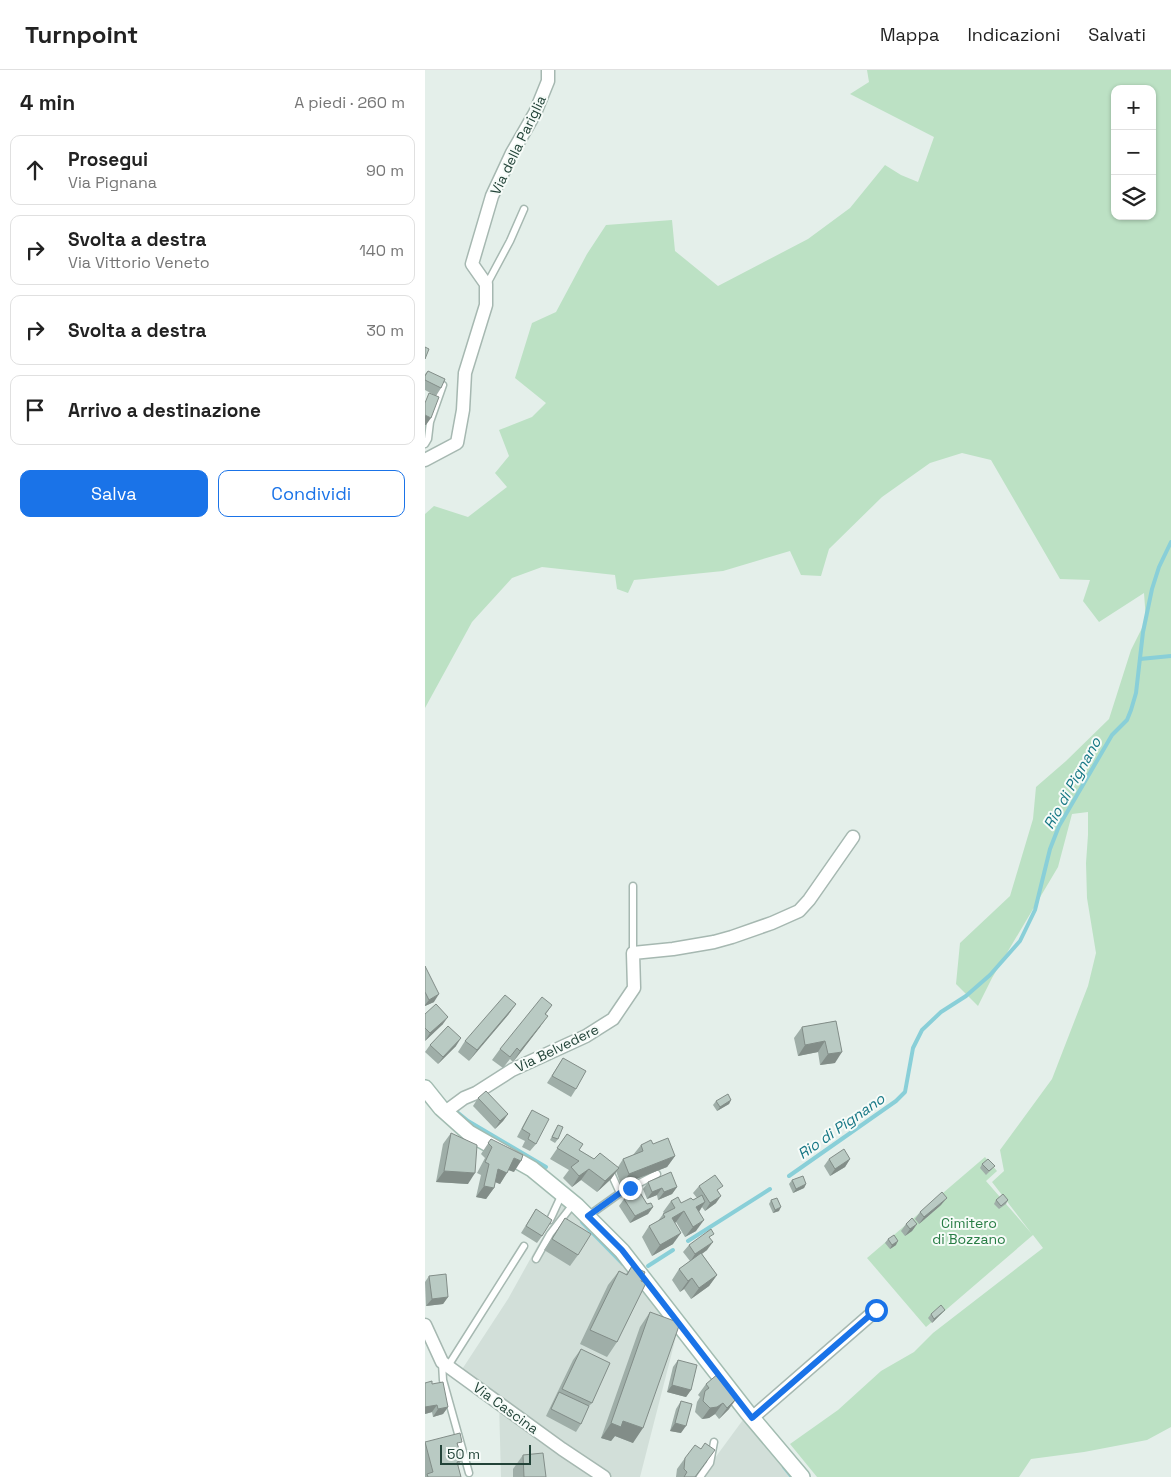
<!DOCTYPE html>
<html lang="it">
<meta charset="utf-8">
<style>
:root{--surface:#fff;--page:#f6f6f6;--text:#222;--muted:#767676;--line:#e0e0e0;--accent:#1a73e8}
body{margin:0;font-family:"Space Grotesk",sans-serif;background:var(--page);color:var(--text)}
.controls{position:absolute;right:15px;top:15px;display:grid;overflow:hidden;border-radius:10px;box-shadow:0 1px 4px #0004}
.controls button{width:45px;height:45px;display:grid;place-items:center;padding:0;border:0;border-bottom:1px solid var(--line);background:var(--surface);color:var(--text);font:25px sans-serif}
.scale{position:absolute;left:15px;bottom:12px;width:91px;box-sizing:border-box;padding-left:5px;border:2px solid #224338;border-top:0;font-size:14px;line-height:18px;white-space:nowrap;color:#224338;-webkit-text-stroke:4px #f6fbf8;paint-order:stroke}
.stop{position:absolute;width:15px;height:15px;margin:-11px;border:4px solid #1a73e8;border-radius:50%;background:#fff}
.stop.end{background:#1a73e8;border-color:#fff;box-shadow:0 1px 5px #0008}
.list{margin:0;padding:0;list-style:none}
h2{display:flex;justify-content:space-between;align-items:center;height:65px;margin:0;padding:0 20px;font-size:21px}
h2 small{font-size:16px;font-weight:400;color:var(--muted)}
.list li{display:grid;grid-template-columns:32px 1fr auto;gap:15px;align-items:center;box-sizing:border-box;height:70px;margin:0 10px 10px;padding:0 10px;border:1px solid var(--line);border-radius:10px}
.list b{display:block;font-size:19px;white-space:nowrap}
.list p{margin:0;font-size:16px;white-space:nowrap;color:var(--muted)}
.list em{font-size:16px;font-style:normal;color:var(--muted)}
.actions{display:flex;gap:10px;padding:15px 20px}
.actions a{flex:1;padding:11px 0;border:1px solid var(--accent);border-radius:10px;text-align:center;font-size:18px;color:var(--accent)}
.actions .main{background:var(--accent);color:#fff}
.icon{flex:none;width:28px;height:28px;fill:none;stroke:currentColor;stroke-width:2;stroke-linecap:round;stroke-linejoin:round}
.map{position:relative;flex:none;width:746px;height:1407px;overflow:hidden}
header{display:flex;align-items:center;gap:30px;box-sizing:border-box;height:70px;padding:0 25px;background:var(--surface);border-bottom:1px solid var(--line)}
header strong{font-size:24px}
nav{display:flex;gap:28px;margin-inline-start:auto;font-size:18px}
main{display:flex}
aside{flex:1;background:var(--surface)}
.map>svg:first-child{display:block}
.built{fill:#d2dfd9}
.green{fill:#bce1c4;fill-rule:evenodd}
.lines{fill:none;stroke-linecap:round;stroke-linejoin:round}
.stream{stroke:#89cfd8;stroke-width:4}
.lane-casing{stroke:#a6b8b1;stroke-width:9}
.street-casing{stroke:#a6b8b1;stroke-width:15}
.secondary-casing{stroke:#a2bcb1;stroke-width:18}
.lane{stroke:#fff;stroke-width:6}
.street{stroke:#fff;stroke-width:12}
.secondary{stroke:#fff;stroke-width:15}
.wall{fill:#9faea8}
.shaded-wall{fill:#828d88}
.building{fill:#b9cac3;stroke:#828d88}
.route{stroke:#1a73e8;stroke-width:6}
.labels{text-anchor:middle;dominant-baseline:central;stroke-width:4;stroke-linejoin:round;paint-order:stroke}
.street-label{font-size:14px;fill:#224338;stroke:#f6fbf8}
.park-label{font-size:14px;fill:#287d45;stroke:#f6fbf8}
.water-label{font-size:15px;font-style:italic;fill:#167785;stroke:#f6fbf8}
</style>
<header>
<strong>Turnpoint</strong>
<nav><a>Mappa</a><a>Indicazioni</a><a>Salvati</a></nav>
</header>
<main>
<aside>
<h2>4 min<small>A piedi · 260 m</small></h2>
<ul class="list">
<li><svg class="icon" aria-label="ahead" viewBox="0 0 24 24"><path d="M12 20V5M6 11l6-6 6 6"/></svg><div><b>Prosegui</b><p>Via Pignana</p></div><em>90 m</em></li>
<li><svg class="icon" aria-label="right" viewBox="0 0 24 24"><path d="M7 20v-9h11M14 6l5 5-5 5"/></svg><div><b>Svolta a destra</b><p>Via Vittorio Veneto</p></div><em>140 m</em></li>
<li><svg class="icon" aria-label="right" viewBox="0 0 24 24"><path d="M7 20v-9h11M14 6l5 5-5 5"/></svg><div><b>Svolta a destra</b></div><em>30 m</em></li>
<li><svg class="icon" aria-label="arrive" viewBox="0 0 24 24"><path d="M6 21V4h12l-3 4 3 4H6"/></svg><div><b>Arrivo a destinazione</b></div></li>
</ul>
<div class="actions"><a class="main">Salva</a><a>Condividi</a></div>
</aside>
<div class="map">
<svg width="746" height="1407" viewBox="0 0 746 1407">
<rect width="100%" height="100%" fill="#e4efea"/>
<g class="built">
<polygon points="142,1128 254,1255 215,1407 76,1407 74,1333 34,1304 83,1229 113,1175"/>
<polygon points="323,1343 377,1407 276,1407"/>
</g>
<path class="green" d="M442,0H746V1357L722,1370L659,1382L606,1389L594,1407H392L365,1374L413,1340L456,1301L489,1282L508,1263L618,1178L608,1165L501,1257L442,1188L560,1087L572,1101L561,1111L607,1164L567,1112L579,1101L575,1080L627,1009L663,916L671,883L662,828L661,793L663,765V742L647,744L633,797L567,908L553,936L531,914L535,873L585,826L608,749L611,717L641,691L684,649L706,580L721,550L719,523L674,552L658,531L665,510L635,509L566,390L537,383L505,393L457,427L404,479L396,506L376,505L365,481L298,501L209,510L203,523L192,519L190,505L117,497L87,508L47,552L0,638V444L9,436L43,447L82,417L70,403L84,386L74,360L107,347L121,333L90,308L107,253L131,242L162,184L181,155L247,150L250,181L293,216L383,169L425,138L460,95L476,105L493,112L509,67L425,24L444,12ZM690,19H727V146H690Z"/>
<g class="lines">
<g class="stream">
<polyline points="715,589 746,586"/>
<polyline points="32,1042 43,1051 121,1097"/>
<polyline points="364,1106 471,1031 480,1022 488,978 497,960 516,942 541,926 565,905 595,871 610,840 625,779 634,756 687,665 702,650 706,640 711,623 718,562 727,519 734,497 746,472"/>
<polyline points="157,1152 198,1194"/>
<polyline points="263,1171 345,1119"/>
<polyline points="223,1196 248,1180"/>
<polyline points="359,1397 367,1407"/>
</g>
<defs>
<g id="lane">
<polyline points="62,214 85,171 99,139"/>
<polyline points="0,374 3,369 5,352 18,315"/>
<polyline points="208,883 208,816"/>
<polyline points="185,1101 195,1123"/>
<polyline points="163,1146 195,1123 232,1104"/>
<polyline points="125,1150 137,1124"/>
<polyline points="111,1189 125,1164 149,1133"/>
<polyline points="17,1293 18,1310 44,1403"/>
<polyline points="23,1296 99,1176"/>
<polyline points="275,1407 285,1393 289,1372"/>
</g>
<g id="street">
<polyline points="0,390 32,373 38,340 40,303 61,235 61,214 47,194 67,126 87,83 110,43 123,11 123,0"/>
<polyline points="20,1042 39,1028 51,1023 87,1000 161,966 188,949 209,918 208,883 248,879 289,872 307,867 347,853 374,841 384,830 428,767"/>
<polyline points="0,1255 17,1292 137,1379 179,1407"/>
<polyline points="327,1348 451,1240"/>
</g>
<polyline id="secondary" points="0,1018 16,1038 44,1063 107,1099 152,1136 197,1181 323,1343 377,1407"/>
</defs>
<use href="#lane" class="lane-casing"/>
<use href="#street" class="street-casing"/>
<use href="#secondary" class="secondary-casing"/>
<use href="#lane" class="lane"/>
<use href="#street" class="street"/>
<use href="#secondary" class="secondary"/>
</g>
<g class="wall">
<polygon points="3,301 16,318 11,326 0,320 0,304"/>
<polygon points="0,896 9,932 0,936"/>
<polygon points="91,934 83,945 44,991 33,982 40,971"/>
<polygon points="127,935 121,944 115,957 88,992 85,989 78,998 67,990 75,979"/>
<polygon points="0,944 18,954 0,971"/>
<polygon points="411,951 410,993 395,995 393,982 373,986 369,968 377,957"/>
<polygon points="5,975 31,976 13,994 0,982"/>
<polygon points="138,988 151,1019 146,1027 122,1013"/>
<polygon points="53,1028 83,1044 78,1051 70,1059 48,1036"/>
<polygon points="306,1030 304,1034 292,1041 288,1035 291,1031"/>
<polygon points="107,1040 111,1074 105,1081 97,1077 100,1071 92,1067 102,1048"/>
<polygon points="133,1055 133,1069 130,1073 125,1070"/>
<polygon points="26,1063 43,1114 11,1112 18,1074"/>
<polygon points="142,1064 154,1080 169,1089 193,1097 198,1089 208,1085 216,1075 228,1074 250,1086 242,1097 196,1115 191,1101 186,1109 172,1122 156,1110 147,1117 138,1108 144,1100 125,1089"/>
<polygon points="66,1069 89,1102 83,1100 75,1114 70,1112 69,1118 61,1129 51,1127 56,1105 52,1103 60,1088 56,1084"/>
<polygon points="404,1089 425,1089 420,1097 405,1106 399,1096"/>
<polygon points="557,1094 567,1099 561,1105 555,1098"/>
<polygon points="367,1110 381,1114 379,1118 368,1123 364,1114"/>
<polygon points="223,1112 252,1117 247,1124 233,1130 232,1125 222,1129 218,1119"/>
<polygon points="274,1116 294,1122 291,1133 280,1141 277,1137 274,1142 271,1161 260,1167 251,1152 250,1153 248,1174 227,1186 217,1167 224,1156 233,1151 239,1143 238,1142 246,1131 256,1133 268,1130 272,1128 268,1123"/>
<polygon points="199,1129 222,1134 228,1137 223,1144 205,1153 194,1136"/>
<polygon points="346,1130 354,1141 348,1143 344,1134"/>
<polygon points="571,1130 583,1130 581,1134 574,1139 569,1134"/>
<polygon points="516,1135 494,1154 490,1149 495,1142"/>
<polygon points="111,1139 117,1166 112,1173 96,1163"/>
<polygon points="140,1148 153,1185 145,1196 119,1180"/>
<polygon points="481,1154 492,1154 487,1161 480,1166 476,1161"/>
<polygon points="285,1169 282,1180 277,1184 292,1205 284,1216 266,1229 259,1219 255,1222 247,1210 254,1199 265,1191 258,1182 264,1175"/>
<polygon points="463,1169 471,1175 465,1179 460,1173"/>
<polygon points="207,1196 216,1211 192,1272 182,1287 155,1274 183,1215 194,1201 201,1204"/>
<polygon points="4,1206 23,1227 18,1234 1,1236 0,1212"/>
<polygon points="520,1240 507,1253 503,1248 506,1244"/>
<polygon points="225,1242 208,1373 190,1366 186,1371 176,1368 215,1257"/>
<polygon points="156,1279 167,1333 164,1336 156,1354 151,1362 121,1346 148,1290"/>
<polygon points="253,1290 266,1320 261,1327 242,1322 248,1297"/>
<polygon points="0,1313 7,1314 23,1337 18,1344 8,1347 7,1342 0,1344"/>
<polygon points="281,1314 304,1339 294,1349 290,1344 284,1348 277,1349 270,1342 272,1332 275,1327 273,1325"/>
<polygon points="256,1331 256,1363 245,1361 251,1339"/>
<polygon points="0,1372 33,1377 37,1390 33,1396 36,1407 0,1407"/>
<polygon points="98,1385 121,1407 88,1407 88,1399"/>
<polygon points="260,1388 270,1407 251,1407 252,1399"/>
</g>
<g class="shaded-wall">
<polygon points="0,345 6,348 1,355 0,355"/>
<polygon points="14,924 9,932 0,936 0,935 4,930"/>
<polygon points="91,934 83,945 44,991 52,980"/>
<polygon points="123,946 115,957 88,992 95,981"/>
<polygon points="23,947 18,954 0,971 5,963"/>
<polygon points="36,968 31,976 13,994 18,987"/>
<polygon points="400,971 393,982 373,986 380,975"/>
<polygon points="417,982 410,993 395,995 403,984"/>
<polygon points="306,1030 304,1034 292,1041 295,1037"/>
<polygon points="83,1044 78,1051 70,1059 75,1051"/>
<polygon points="250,1086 242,1097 196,1115 204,1104"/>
<polygon points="89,1088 96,1091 89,1102 81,1099"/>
<polygon points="425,1089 420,1097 405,1106 410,1099"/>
<polygon points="194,1098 186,1109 172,1122 180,1111"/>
<polygon points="73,1099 82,1103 75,1114 65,1110"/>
<polygon points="164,1099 156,1110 147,1117 154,1106"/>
<polygon points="19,1101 50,1103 43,1114 11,1112"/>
<polygon points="381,1114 379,1118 368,1123 371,1119"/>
<polygon points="59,1116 69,1118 61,1129 51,1127"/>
<polygon points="252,1117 247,1124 233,1130 239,1122"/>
<polygon points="237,1118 232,1125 222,1129 227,1122"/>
<polygon points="296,1126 291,1133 280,1141 285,1133"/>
<polygon points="522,1128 516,1135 494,1154 499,1147"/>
<polygon points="280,1132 273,1143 271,1137"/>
<polygon points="228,1137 223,1144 205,1153 210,1146"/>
<polygon points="356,1137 354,1141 348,1143 350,1140"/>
<polygon points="259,1141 251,1152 240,1159 247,1148"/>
<polygon points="279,1150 271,1161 260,1167 268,1157"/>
<polygon points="492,1154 487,1161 480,1166 485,1159"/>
<polygon points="256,1163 248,1174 227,1186 235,1175"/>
<polygon points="473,1171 471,1175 465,1179 467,1175"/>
<polygon points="288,1172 282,1180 265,1192 270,1184"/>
<polygon points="292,1205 284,1216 266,1229 274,1218"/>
<polygon points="267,1208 259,1219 255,1222 263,1211"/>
<polygon points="23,1227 18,1234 1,1236 7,1229"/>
<polygon points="520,1240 507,1253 509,1249"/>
<polygon points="247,1315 266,1320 261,1327 242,1322"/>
<polygon points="312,1328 304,1339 294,1349 302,1338"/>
<polygon points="298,1333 290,1344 284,1348 277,1349 285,1338"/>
<polygon points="12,1335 7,1342 0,1344 0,1337"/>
<polygon points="23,1337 18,1344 8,1347 13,1339"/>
<polygon points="198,1351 218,1358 208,1373 190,1366 186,1371 176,1368 186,1353"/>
<polygon points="250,1353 261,1356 256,1363 245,1361"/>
</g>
<g class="building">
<polygon points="0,277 4,279 0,289"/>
<polygon points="3,301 20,309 16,318 0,310 0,306"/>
<polygon points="4,323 14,327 6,348 0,345 0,333"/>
<polygon points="0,896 14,924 4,930 0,922"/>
<polygon points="80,925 91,934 52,980 40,971"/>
<polygon points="117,927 127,935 120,944 123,946 95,981 92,978 85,987 75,979"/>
<polygon points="11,934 23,947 5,963 0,958 0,944"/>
<polygon points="411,951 417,982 403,984 400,971 380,975 377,957"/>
<polygon points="23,956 36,968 18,987 5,975"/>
<polygon points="138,988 161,1001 151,1019 127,1006"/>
<polygon points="61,1021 83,1044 75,1051 53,1028"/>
<polygon points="303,1024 306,1030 295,1037 291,1031"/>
<polygon points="107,1040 124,1049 111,1074 103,1069 105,1064 97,1059"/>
<polygon points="133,1055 138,1057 133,1069 127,1067"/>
<polygon points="26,1063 52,1075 50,1103 19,1101"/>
<polygon points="142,1064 158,1074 154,1080 169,1089 175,1083 194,1098 180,1111 164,1099 154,1106 146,1097 154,1091 132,1078"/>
<polygon points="243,1068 250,1086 204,1104 198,1089 218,1081 216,1075 226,1070 228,1074"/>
<polygon points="66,1069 98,1085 96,1091 89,1088 82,1103 73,1099 69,1118 59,1116 64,1094 60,1092 67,1077 63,1073"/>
<polygon points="419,1079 425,1089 410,1099 404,1089"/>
<polygon points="563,1089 570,1096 564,1101 557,1094"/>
<polygon points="246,1102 252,1117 239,1122 237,1118 227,1122 223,1112"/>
<polygon points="290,1105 298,1116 292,1120 296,1126 285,1133 274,1116"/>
<polygon points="378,1106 381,1114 371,1119 367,1110"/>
<polygon points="214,1121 222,1134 226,1133 228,1137 210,1146 199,1129"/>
<polygon points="517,1122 522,1128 499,1147 495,1142"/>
<polygon points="578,1124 583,1130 576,1136 571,1130"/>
<polygon points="277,1125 280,1132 271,1137 279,1150 268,1157 259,1141 247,1148 256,1163 235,1175 224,1156 240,1147 238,1144 250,1138 246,1131 253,1127 256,1133 266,1128 268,1130"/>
<polygon points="352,1128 356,1137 350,1140 346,1130"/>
<polygon points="111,1139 127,1150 117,1166 101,1156"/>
<polygon points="140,1148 166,1164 153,1185 127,1169"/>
<polygon points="487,1148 492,1154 485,1159 481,1154"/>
<polygon points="286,1159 289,1164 284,1167 288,1172 270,1184 264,1175"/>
<polygon points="469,1165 473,1171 467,1175 463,1169"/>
<polygon points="276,1183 292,1205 274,1218 267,1208 263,1211 254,1199"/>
<polygon points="207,1196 220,1202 216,1211 221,1213 192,1272 165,1260 194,1201 202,1205"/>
<polygon points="21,1204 23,1227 7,1229 4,1206"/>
<polygon points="516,1235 520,1240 509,1249 506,1244"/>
<polygon points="225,1242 255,1253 218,1358 198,1351 196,1357 186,1353"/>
<polygon points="156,1279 185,1293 167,1333 137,1319"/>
<polygon points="253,1290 272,1295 266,1320 247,1315"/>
<polygon points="294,1303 312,1328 302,1338 298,1333 292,1337 285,1338 278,1331 280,1321 284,1318 281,1314"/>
<polygon points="7,1311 7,1314 18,1312 23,1337 13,1339 12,1335 0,1337 0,1313"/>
<polygon points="134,1322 164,1336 156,1354 126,1339"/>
<polygon points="256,1331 267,1334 261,1356 250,1353"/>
<polygon points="35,1363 37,1372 32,1373 37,1390 32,1392 36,1407 3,1407 2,1404 8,1402 0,1372"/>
<polygon points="280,1373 290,1380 270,1407 259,1407 262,1402 259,1399 260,1388 270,1375 276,1379"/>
<polygon points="118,1383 121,1407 99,1407 98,1385"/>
</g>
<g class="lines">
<polyline class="route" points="205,1118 195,1123 163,1146 197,1180 327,1348 451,1240"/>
</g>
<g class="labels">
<g class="street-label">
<text transform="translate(93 75) rotate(-64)">Via della Pariglia</text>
<text transform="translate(132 978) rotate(-26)">Via Belvedere</text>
<text transform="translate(81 1338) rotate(36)">Via Cascina</text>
</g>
<g class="park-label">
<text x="544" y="1153">Cimitero<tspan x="544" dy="16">di Bozzano</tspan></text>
</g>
<g class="water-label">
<text transform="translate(647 713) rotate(-61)">Rio di Pignano</text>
<text transform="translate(416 1056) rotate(-35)">Rio di Pignano</text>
</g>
</g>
</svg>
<div class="controls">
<button>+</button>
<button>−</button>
<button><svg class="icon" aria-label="layers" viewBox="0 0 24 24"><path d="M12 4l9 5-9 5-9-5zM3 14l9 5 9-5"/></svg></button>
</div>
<div class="scale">50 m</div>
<div class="stop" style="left:451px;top:1240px"></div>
<div class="stop end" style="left:205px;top:1118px"></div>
</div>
</main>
